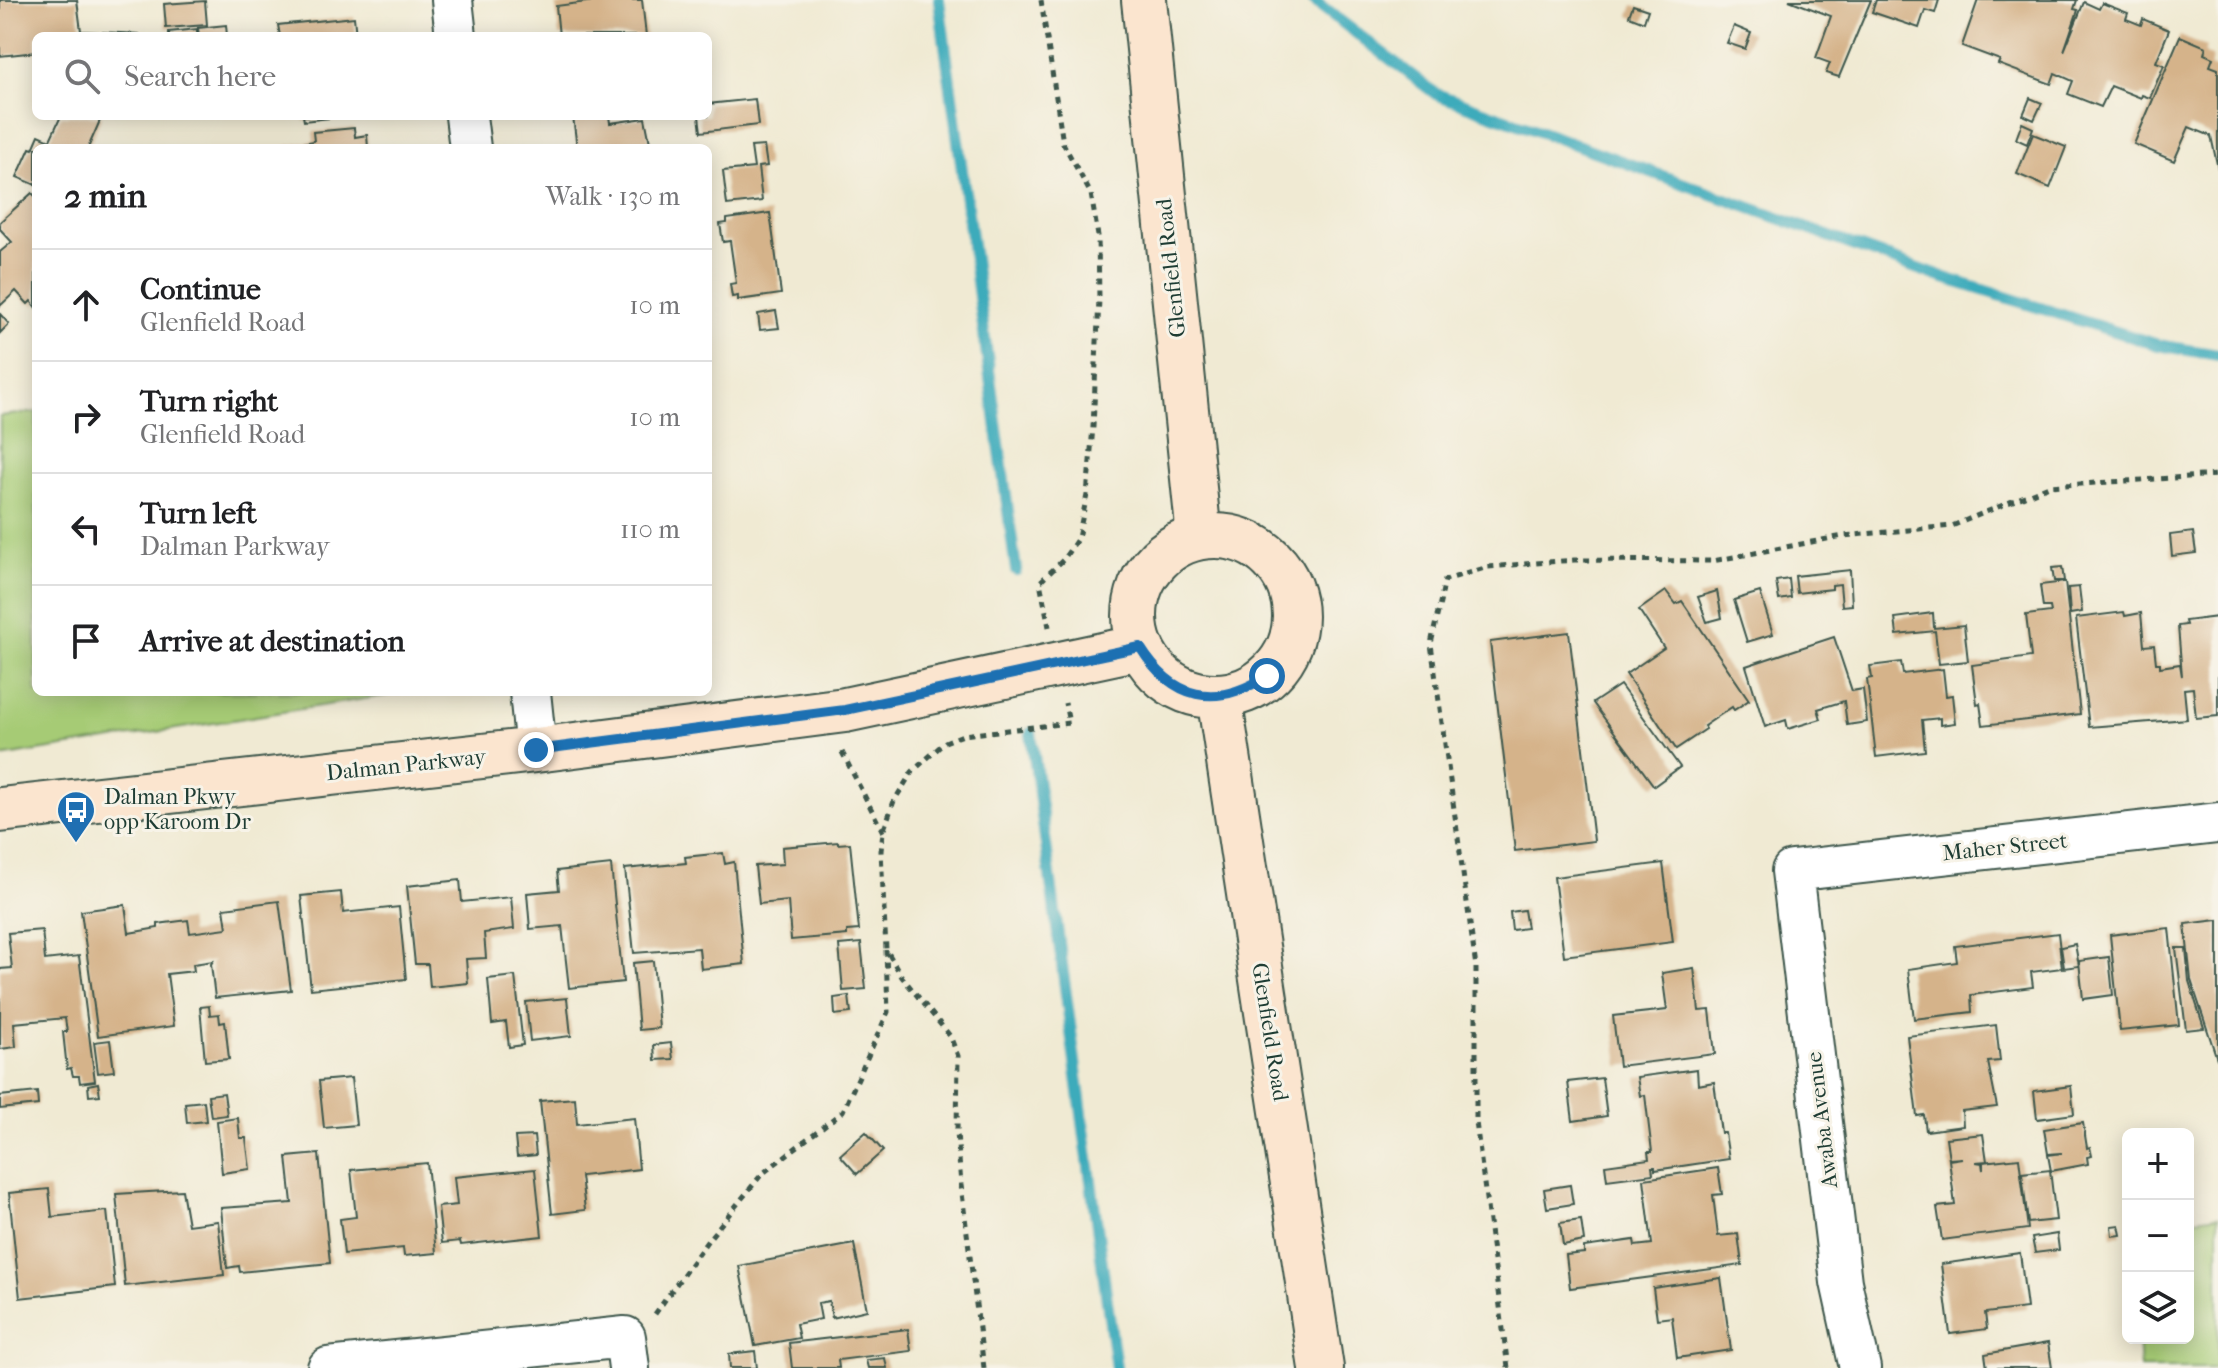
<!DOCTYPE html>
<meta charset="utf-8">
<style>
:root{--surface:#fff;--page:#f6f6f6;--text:#202124;--muted:#757577;--line:#e0e0e0}
body{margin:0;font-family:"IM FELL French Canon",serif;background:var(--page);color:var(--text)}
.controls{position:absolute;right:24px;bottom:24px;display:grid;overflow:hidden;border-radius:12px;box-shadow:0 4px 20px #0003}
.controls button{width:72px;height:72px;display:grid;place-items:center;padding:0;border:0;border-bottom:2px solid var(--line);background:var(--surface);color:var(--text);font:40px sans-serif}
.stop{position:absolute;width:24px;height:24px;margin:-18px;border:6px solid #1f6fb2;border-radius:50%;background:#fff}
.stop.end{background:#1f6fb2;border-color:#fff;box-shadow:0 2px 8px #0008}
.list{margin:0;padding:0;list-style:none}
h2{display:flex;justify-content:space-between;align-items:center;height:104px;margin:0;padding:0 32px;font-size:34px}
h2 small{font-size:26px;font-weight:400;color:var(--muted)}
.list li{display:grid;grid-template-columns:52px 1fr auto;gap:24px;align-items:center;box-sizing:border-box;height:112px;padding:0 32px;border-top:2px solid var(--line)}
.list b{display:block;font-size:30px;white-space:nowrap}
.list p{margin:0;font-size:26px;white-space:nowrap;color:var(--muted)}
.list em{font-size:26px;font-style:normal;color:var(--muted)}
.icon{flex:none;width:44px;height:44px;fill:none;stroke:currentColor;stroke-width:2;stroke-linecap:round;stroke-linejoin:round}
.map{position:relative;flex:none;width:2218px;height:1368px;overflow:hidden}
.search{position:absolute;background:var(--surface);box-shadow:0 4px 20px #0003;left:32px;top:32px;width:680px;height:88px;display:flex;align-items:center;gap:20px;box-sizing:border-box;padding:0 28px;border-radius:12px;color:var(--muted);font-size:30px}
.panel{position:absolute;background:var(--surface);box-shadow:0 4px 20px #0003;left:32px;top:144px;width:680px;height:552px;border-radius:12px}
.map>svg:first-child{display:block}
.green{fill:#a6cb75;stroke:#628454;stroke-width:2}
.lines{fill:none;stroke-linecap:round;stroke-linejoin:round}
.stream{stroke:#3dabbb;stroke-width:12}
.building{fill:#d5b38a}
.street-casing{stroke:#3e574c;stroke-width:44}
.secondary-casing{stroke:#3e574c;stroke-width:48}
.path{stroke:#3e574c;stroke-width:5;stroke-dasharray:6 6;stroke-linecap:butt}
.street{stroke:#fff;stroke-width:40}
.secondary{stroke:#fbe5cf;stroke-width:44}
.route{stroke:#1f6fb2;stroke-width:10}
.labels{text-anchor:middle;dominant-baseline:central;stroke-width:6;stroke-linejoin:round;paint-order:stroke}
.street-label{font-size:22px;fill:#1f3d34;stroke:#f7f3e8}
.poi-label{font-size:22px;fill:#1f3d34;stroke:#f7f3e8;text-anchor:start}
</style>
<div class="map">
<svg width="2218" height="1368" viewBox="0 0 2218 1368">
<rect width="100%" height="100%" fill="#f7f3e8"/>
<filter id="ink" filterUnits="userSpaceOnUse"><feTurbulence type="fractalNoise" baseFrequency=".0125" numOctaves="2"/><feDisplacementMap in="SourceGraphic" scale="16" xChannelSelector="R" yChannelSelector="G"/><feConvolveMatrix kernelMatrix="1 2 1 2 8 2 1 2 1" color-interpolation-filters="sRGB"/></filter>
<filter id="wash" filterUnits="userSpaceOnUse"><feTurbulence type="fractalNoise" baseFrequency=".006" numOctaves="4" result="noise"/><feDisplacementMap in="SourceGraphic" scale="32" xChannelSelector="R" yChannelSelector="G"/><feGaussianBlur stdDeviation="1.8" result="paint"/><feColorMatrix in="noise" values="0 0 0 0 0 0 0 0 0 0 0 0 0 0 0 0 0 1.4 0 .05"/><feComposite in="paint" operator="in"/></filter>
<g filter="url(#wash)">
<rect width="100%" height="100%" fill="#f0ead3"/>
<g class="green">
<polygon points="36,412 36,692 408,692 0,757 0,416"/>
<polygon points="2218,1216 2218,1368 2140,1368 2138,1338 2188,1338 2188,1220"/>
</g>
<g class="lines">
<g class="stream">
<polyline points="939,0 1016,570"/>
<polyline points="1313,0 1436,94 1938,276 2158,345 2218,355"/>
<polyline points="1031,733 1116,1368"/>
</g>
</g>
<g id="blocks">
<g class="building">
<polygon points="0,0 77,0 81,31 139,34 139,36 36,36 36,52 0,56"/>
<polygon points="602,0 642,0 646,36 559,36 556,6"/>
<polygon points="1789,0 1871,0 1839,77 1826,73 1830,63 1816,58 1831,16"/>
<polygon points="1876,0 1939,0 1935,13 1925,10 1919,28 1872,12"/>
<polygon points="1978,0 2077,0 2074,9 2078,10 2064,51 2084,2 2099,9 2102,3 2128,13 2126,19 2141,25 2143,19 2169,30 2156,62 2164,65 2150,98 2142,95 2141,98 2111,86 2101,107 2068,94 2073,81 2055,73 2051,84 1998,64 2000,60 1962,46"/>
<polygon points="205,1 207,25 166,28 164,4"/>
<polygon points="1633,5 1648,10 1644,22 1629,16"/>
<polygon points="354,17 356,36 280,36 278,25"/>
<polygon points="226,25 227,36 199,36 198,28"/>
<polygon points="1734,26 1751,33 1745,49 1727,43"/>
<polygon points="197,29 197,36 169,36 169,32"/>
<polygon points="2180,36 2206,47 2204,54 2213,58 2210,66 2218,69 2218,169 2211,136 2189,127 2174,161 2134,144"/>
<polygon points="2030,98 2042,103 2034,120 2023,115"/>
<polygon points="755,99 758,125 701,132 699,116 708,116 708,104"/>
<polygon points="61,116 102,116 88,148 36,148 36,185 17,177 30,148 33,149 39,135 50,140"/>
<polygon points="303,116 329,116 329,118 304,121"/>
<polygon points="573,116 609,116 610,123 645,118 651,148 577,148"/>
<polygon points="2022,123 2033,128 2027,144 2016,139"/>
<polygon points="354,128 355,137 367,135 368,148 275,148 314,141 313,132"/>
<polygon points="2033,134 2066,147 2050,188 2017,174"/>
<polygon points="764,146 767,166 758,167 762,201 727,205 723,171 754,168 751,147"/>
<polygon points="32,193 36,197 36,308 31,301 28,304 16,291 0,306 0,252 12,242 0,229 0,222"/>
<polygon points="770,213 781,294 738,300 738,296 732,297 730,284 736,283 730,241 723,242 720,224 727,223 727,219"/>
<polygon points="776,311 779,328 760,330 758,314"/>
<polygon points="0,314 9,324 0,333"/>
<polygon points="2193,532 2196,553 2172,556 2170,535"/>
<polygon points="2062,567 2064,581 2054,581 2052,568"/>
<polygon points="1850,570 1852,605 1842,606 1840,584 1832,585 1832,589 1797,593 1795,576"/>
<polygon points="1789,579 1791,598 1779,600 1776,581"/>
<polygon points="2065,582 2080,714 1983,725 1980,703 1977,704 1972,665 2031,657 2026,615 2051,612 2050,607 2043,607 2040,585"/>
<polygon points="2079,587 2082,612 2070,614 2068,588"/>
<polygon points="1666,591 1676,604 1682,601 1749,700 1734,710 1732,707 1704,726 1706,729 1676,749 1626,674 1664,648 1639,610"/>
<polygon points="1717,591 1722,618 1707,622 1698,597"/>
<polygon points="1760,592 1773,634 1747,642 1734,600"/>
<polygon points="2124,612 2125,616 2141,613 2144,646 2154,645 2156,663 2160,663 2160,667 2180,664 2182,676 2178,626 2186,625 2185,621 2218,617 2218,716 2196,718 2193,688 2184,689 2187,719 2089,727 2076,618"/>
<polygon points="1933,613 1934,628 1964,625 1968,661 1939,664 1935,631 1897,635 1895,618"/>
<polygon points="1569,632 1594,841 1515,851 1490,642"/>
<polygon points="1834,637 1852,691 1863,689 1867,722 1847,725 1844,701 1818,709 1821,719 1788,729 1786,720 1765,727 1746,666"/>
<polygon points="1901,662 1903,674 1943,669 1946,696 1952,695 1955,723 1940,725 1940,718 1922,720 1925,751 1876,757 1867,679 1872,678 1870,666"/>
<polygon points="1620,685 1680,767 1654,786 1593,703"/>
<polygon points="838,842 838,844 850,843 859,930 847,931 847,935 791,940 788,901 759,904 755,866 783,864 782,847"/>
<polygon points="723,853 725,864 734,862 744,964 701,969 699,948 634,953 625,869 686,863 685,857"/>
<polygon points="1663,863 1673,942 1564,956 1554,877"/>
<polygon points="611,865 623,982 569,988 562,926 530,929 527,893 559,890 557,871"/>
<polygon points="460,880 462,902 511,897 514,929 484,933 486,958 466,959 468,983 430,987 428,964 415,964 407,886"/>
<polygon points="341,892 343,913 399,907 406,979 311,989 301,896"/>
<polygon points="279,901 291,990 215,998 211,964 213,961 193,964 194,971 167,974 174,1026 98,1036 81,911 125,905 129,933 158,928 158,924 188,920 190,933 227,928 224,908"/>
<polygon points="1524,910 1527,928 1512,930 1510,912"/>
<polygon points="2218,920 2218,1059 2217,1059 2191,980 2185,924"/>
<polygon points="2169,928 2179,1025 2120,1031 2110,935"/>
<polygon points="42,930 45,960 79,956 95,1081 80,1083 79,1076 73,1076 71,1068 67,1069 63,1032 67,1032 65,1018 14,1023 16,1047 0,1049 0,969 12,968 8,933"/>
<polygon points="2058,933 2062,968 2031,972 2033,987 1971,995 1972,1012 1914,1019 1908,969 1957,962 1955,946"/>
<polygon points="861,943 866,989 843,991 839,945"/>
<polygon points="2075,944 2079,966 2064,968 2061,947"/>
<polygon points="2176,948 2186,948 2189,981 2204,1028 2186,1030"/>
<polygon points="2109,957 2113,995 2083,999 2079,961"/>
<polygon points="653,961 659,1028 639,1030 633,963"/>
<polygon points="1694,968 1699,1011 1710,1010 1715,1054 1619,1066 1613,1016 1667,1010 1662,973"/>
<polygon points="515,976 523,1045 509,1047 506,1022 492,1024 488,979"/>
<polygon points="849,996 851,1013 835,1015 834,998"/>
<polygon points="567,998 571,1036 530,1041 526,1002"/>
<polygon points="209,1006 210,1015 219,1014 220,1023 225,1022 229,1059 205,1061 200,1007"/>
<polygon points="1996,1025 2000,1061 1988,1062 1997,1107 1962,1111 1963,1126 1926,1131 1924,1115 1917,1116 1907,1036"/>
<polygon points="110,1040 114,1071 98,1073 94,1042"/>
<polygon points="671,1043 673,1059 655,1060 654,1045"/>
<polygon points="1697,1069 1698,1085 1714,1082 1721,1133 1725,1133 1729,1159 1655,1170 1655,1167 1652,1167 1653,1174 1607,1180 1605,1165 1649,1159 1648,1152 1652,1152 1645,1095 1640,1096 1637,1077"/>
<polygon points="351,1078 356,1125 324,1128 319,1081"/>
<polygon points="1602,1078 1607,1116 1573,1121 1568,1082"/>
<polygon points="98,1083 100,1095 89,1096 88,1085"/>
<polygon points="2071,1086 2074,1114 2037,1119 2034,1091"/>
<polygon points="37,1092 38,1105 0,1109 0,1096"/>
<polygon points="224,1093 227,1115 211,1117 208,1095"/>
<polygon points="575,1098 577,1124 634,1118 639,1169 581,1176 585,1210 552,1214 540,1101"/>
<polygon points="204,1101 206,1121 187,1123 185,1103"/>
<polygon points="238,1118 240,1138 246,1138 250,1169 222,1173 217,1121"/>
<polygon points="2083,1123 2087,1148 2090,1147 2092,1156 2087,1157 2088,1164 2051,1171 2048,1155 2062,1153 2048,1154 2044,1129"/>
<polygon points="866,1132 883,1151 857,1174 840,1155"/>
<polygon points="1983,1134 1987,1161 1976,1162 1982,1163 1983,1170 1983,1162 2019,1158 2028,1229 1942,1240 1937,1207 1955,1205 1949,1160 1962,1158 1949,1159 1946,1138"/>
<polygon points="534,1136 536,1155 517,1157 515,1137"/>
<polygon points="319,1154 330,1263 240,1272 239,1266 227,1268 221,1208 292,1203 287,1157"/>
<polygon points="427,1163 436,1253 404,1256 403,1248 344,1254 340,1219 356,1217 351,1170"/>
<polygon points="1718,1168 1722,1194 1713,1195 1718,1236 1738,1234 1742,1265 1570,1288 1566,1255 1584,1253 1584,1247 1634,1240 1635,1246 1652,1244 1644,1179"/>
<polygon points="535,1169 542,1236 461,1245 460,1241 442,1243 438,1207 457,1205 454,1177"/>
<polygon points="2050,1170 2056,1220 2028,1223 2022,1173"/>
<polygon points="1570,1185 1573,1204 1547,1208 1544,1189"/>
<polygon points="49,1189 52,1217 107,1211 115,1287 20,1298 9,1193"/>
<polygon points="182,1190 188,1225 218,1221 224,1275 125,1286 116,1194"/>
<polygon points="1581,1220 1584,1241 1563,1245 1560,1223"/>
<polygon points="2119,1225 2121,1235 2112,1236 2111,1226"/>
<polygon points="2057,1234 2059,1250 2035,1253 2032,1238"/>
<polygon points="854,1244 867,1310 832,1318 829,1301 818,1303 821,1319 796,1324 799,1338 755,1346 739,1266"/>
<polygon points="2020,1253 2027,1308 1985,1313 1987,1329 1950,1334 1941,1264"/>
<polygon points="1721,1278 1731,1350 1677,1358 1672,1317 1657,1319 1653,1288"/>
<polygon points="908,1329 911,1351 838,1360 839,1368 792,1368 789,1343"/>
<polygon points="2048,1343 2052,1368 1987,1368 1985,1354"/>
<polygon points="755,1351 757,1368 730,1368 729,1354"/>
<polygon points="885,1358 887,1368 868,1368 866,1360"/>
</g>
</g>
</g>
<g filter="url(#ink)">
<use href="#blocks" fill-opacity="0" stroke="#3e574c" stroke-width="2"/>
<g class="lines">
<defs>
<g id="street">
<polyline points="452,0 456,36"/>
<polyline points="466,116 470,148"/>
<polyline points="530,692 536,750"/>
<polyline points="328,1368 625,1337 629,1368"/>
<polyline points="1860,1368 1841,1282 1792,871 2218,823"/>
</g>
<g id="secondary">
<polyline points="1144,0 1199,537"/>
<circle cx="1215" cy="616" r="80"/>
<polyline points="1219,696 1321,1368"/>
<polyline points="0,810 536,750 845,710 1140,647"/>
</g>
</defs>
<use href="#street" class="street-casing"/>
<use href="#secondary" class="secondary-casing"/>
<g class="path">
<polyline points="1041,0 1063,143 1091,194 1098,236 1099,299 1093,427 1087,495 1078,538 1063,560 1040,582 1049,627"/>
<polyline points="842,752 883,832"/>
<polyline points="655,1314 708,1240 762,1174 843,1111 888,1012 886,950"/>
<polyline points="984,1368 961,1185 957,1132 958,1056 950,1036 902,977 886,949 881,851 883,832 894,801 912,772 945,742 963,735 1069,723 1065,703"/>
<polyline points="1508,1368 1476,1122 1476,967 1431,644 1445,580 1488,567 1574,560 1713,561 1843,536 1952,526 2049,486 2218,475"/>
</g>
<use href="#street" class="street"/>
<use href="#secondary" class="secondary"/>
</g>
</g>
<g class="lines" filter="url(#ink)">
<path class="route" d="M536,750L845,710L1140,647C1173,700 1215,709 1267,676"/>
</g>
<defs>
<symbol id="bus-pin" viewBox="-11 -11 22 30"><path d="M0 17L-7.5 6A9.5 9.5 0 1 1 7.5 6Z" fill="#1f6fb2" stroke="#f7f3e8"/><path d="M-5-6H5V4H4V6H2V4H-2V6H-4V4H-5ZM-3.5-4V0h7V-4ZM-3.5 1.2v1.5H-2V1.2ZM2 1.2v1.5H3.5V1.2Z" fill="#fff"/></symbol>
</defs>
<g fill-rule="evenodd">
<use href="#bus-pin" x="54" y="788" width="44" height="60"/>
</g>
<g class="labels">
<g class="street-label">
<text transform="translate(1171 268) rotate(-96)">Glenfield Road</text>
<text transform="translate(406 765) rotate(-6)">Dalman Parkway</text>
<text transform="translate(2005 847) rotate(-6)">Maher Street</text>
<text transform="translate(1270 1032) rotate(81)">Glenfield Road</text>
<text transform="translate(1822 1120) rotate(-97)">Awaba Avenue</text>
</g>
<g class="poi-label">
<text x="104" y="797">Dalman Pkwy<tspan x="104" dy="25">opp Karoom Dr</tspan></text>
</g>
</g>
</svg>
<div class="controls">
<button>+</button>
<button>−</button>
<button><svg class="icon" aria-label="layers" viewBox="0 0 24 24"><path d="M12 4l9 5-9 5-9-5zM3 14l9 5 9-5"/></svg></button>
</div>
<div class="stop" style="left:1267px;top:676px"></div>
<div class="stop end" style="left:536px;top:750px"></div>
<div class="search"><svg class="icon" aria-label="search" viewBox="0 0 24 24"><circle cx="10" cy="10" r="6"/><path d="M15 15l6 6"/></svg>Search here</div>
<section class="panel">
<h2>2 min<small>Walk · 130 m</small></h2>
<ul class="list">
<li><svg class="icon" aria-label="ahead" viewBox="0 0 24 24"><path d="M12 20V5M6 11l6-6 6 6"/></svg><div><b>Continue</b><p>Glenfield Road</p></div><em>10 m</em></li>
<li><svg class="icon" aria-label="right" viewBox="0 0 24 24"><path d="M7 20v-9h11M14 6l5 5-5 5"/></svg><div><b>Turn right</b><p>Glenfield Road</p></div><em>10 m</em></li>
<li><svg class="icon" aria-label="left" viewBox="0 0 24 24"><path d="M17 20v-9H6M10 6l-5 5 5 5"/></svg><div><b>Turn left</b><p>Dalman Parkway</p></div><em>110 m</em></li>
<li><svg class="icon" aria-label="arrive" viewBox="0 0 24 24"><path d="M6 21V4h12l-3 4 3 4H6"/></svg><div><b>Arrive at destination</b></div></li>
</ul>
</section>
</div>
